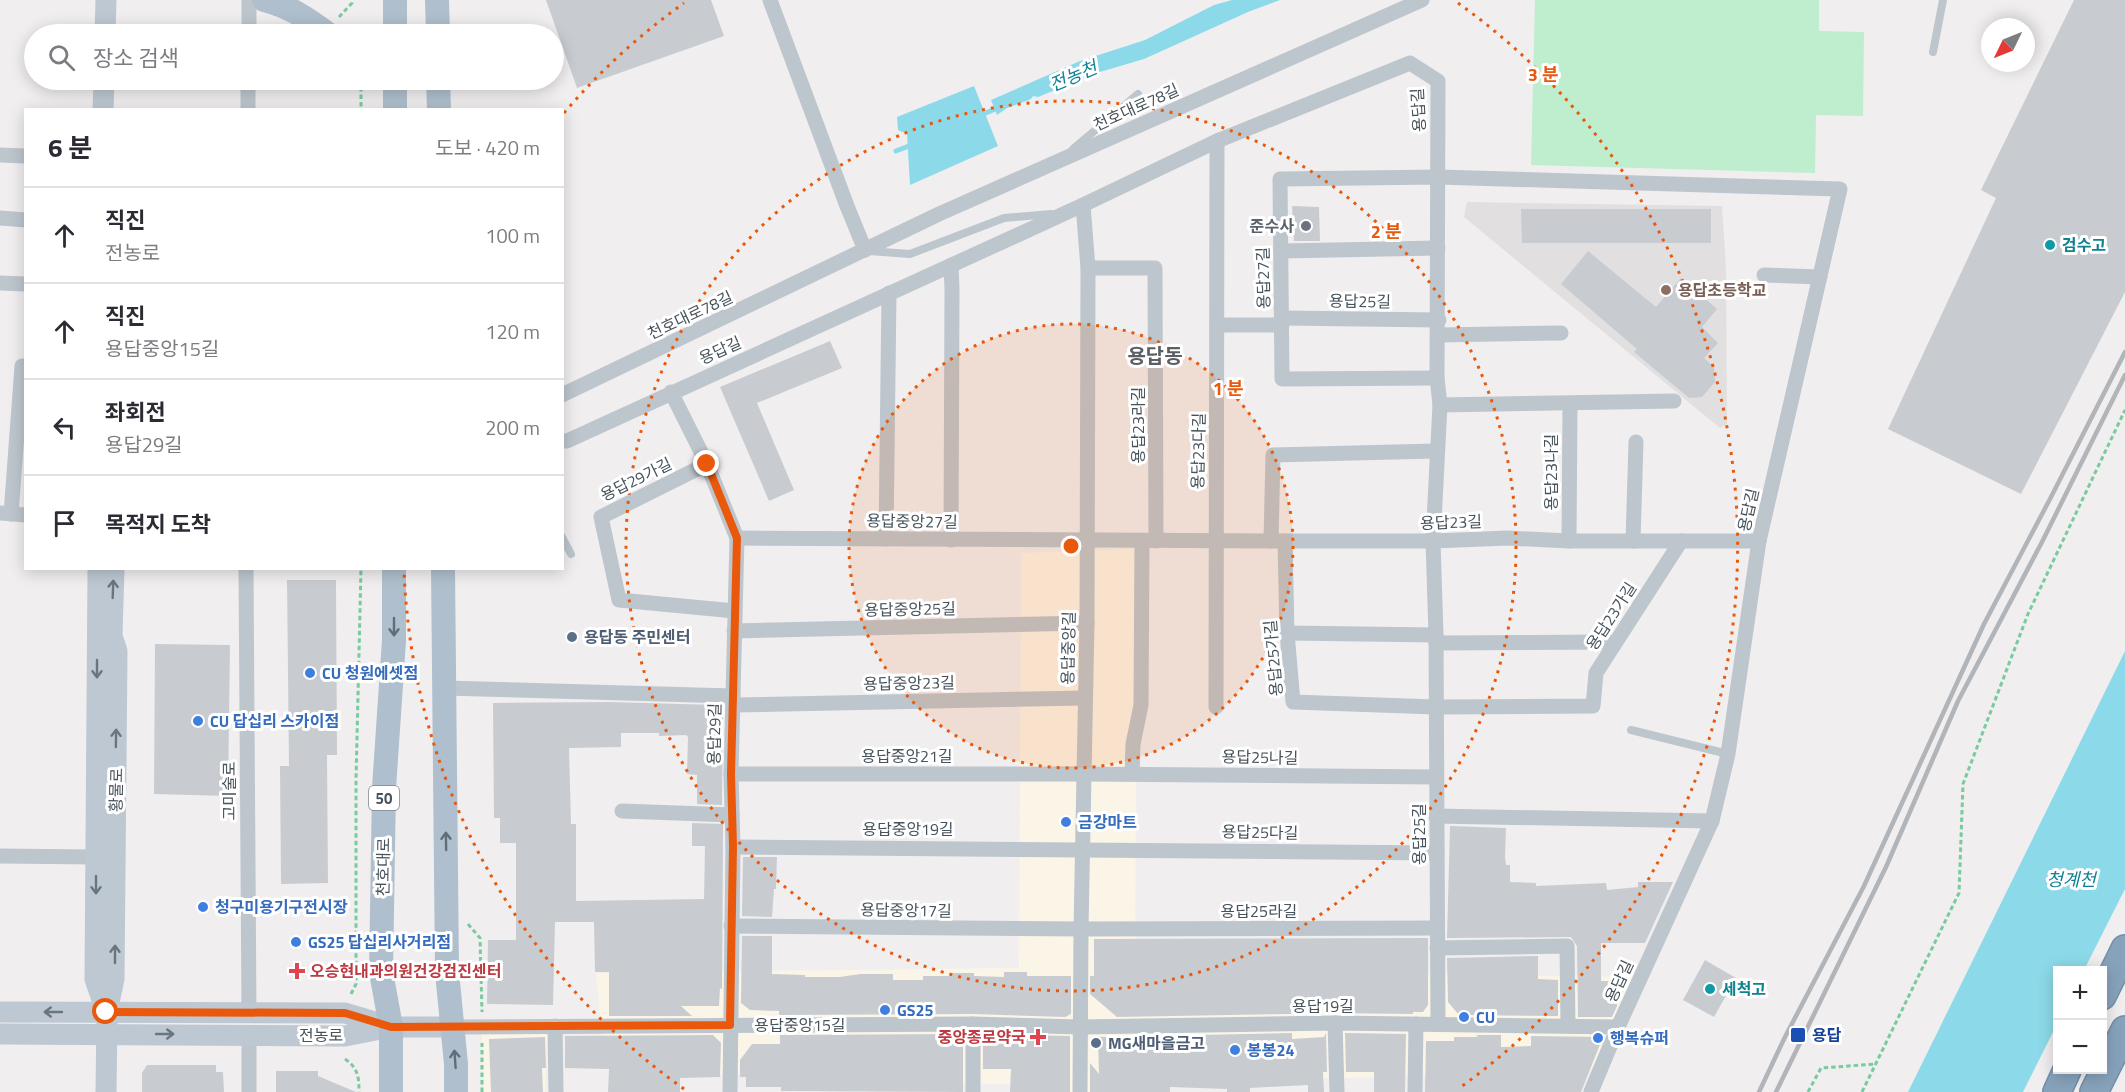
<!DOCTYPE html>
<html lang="ko">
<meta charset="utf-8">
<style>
:root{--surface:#fff;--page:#f2f2f3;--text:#2b2b33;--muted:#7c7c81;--line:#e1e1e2}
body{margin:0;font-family:"Titillium Web","Noto Sans KR",sans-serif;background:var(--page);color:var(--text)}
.controls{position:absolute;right:18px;bottom:18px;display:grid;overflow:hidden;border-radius:0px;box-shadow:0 3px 15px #0003}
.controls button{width:54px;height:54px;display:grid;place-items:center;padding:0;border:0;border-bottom:2px solid var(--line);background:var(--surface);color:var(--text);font:30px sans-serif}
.compass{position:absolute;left:1981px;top:18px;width:54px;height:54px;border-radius:50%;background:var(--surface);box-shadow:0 3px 15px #0003;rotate:227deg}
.stop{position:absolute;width:18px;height:18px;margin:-14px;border:4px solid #ea580c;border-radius:50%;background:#fff}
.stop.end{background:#ea580c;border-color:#fff;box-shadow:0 2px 6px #0008}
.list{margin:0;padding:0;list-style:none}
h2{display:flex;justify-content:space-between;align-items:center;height:78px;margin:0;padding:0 24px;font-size:26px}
h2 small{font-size:20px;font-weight:400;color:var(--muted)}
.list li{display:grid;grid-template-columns:39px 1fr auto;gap:18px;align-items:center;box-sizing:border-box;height:96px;padding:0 24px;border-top:2px solid var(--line)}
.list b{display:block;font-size:22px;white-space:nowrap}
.list p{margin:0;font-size:20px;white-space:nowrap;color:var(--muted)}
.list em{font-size:20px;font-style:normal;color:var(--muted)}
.icon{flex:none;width:33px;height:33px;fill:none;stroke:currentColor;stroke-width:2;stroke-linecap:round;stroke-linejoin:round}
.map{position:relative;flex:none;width:2125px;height:1092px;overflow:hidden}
.search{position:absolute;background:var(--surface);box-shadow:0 3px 15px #0003;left:24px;top:24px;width:540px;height:66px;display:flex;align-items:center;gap:15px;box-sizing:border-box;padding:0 21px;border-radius:33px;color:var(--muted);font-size:22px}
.panel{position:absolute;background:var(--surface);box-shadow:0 3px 15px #0003;left:24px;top:108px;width:540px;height:462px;border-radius:0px}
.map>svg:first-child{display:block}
.commercial{fill:#fbf5e8}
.education{fill:#e2dfe0}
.green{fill:#beeece}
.water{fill:#8cdae9}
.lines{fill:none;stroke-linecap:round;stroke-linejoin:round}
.stream{stroke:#8cdae9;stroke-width:5}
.building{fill:#c8ccd1}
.highway-casing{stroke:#738ea8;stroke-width:30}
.path{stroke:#77cb9e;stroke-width:3;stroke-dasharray:4.5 3;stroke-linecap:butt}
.lane{stroke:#bdc6cd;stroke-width:8}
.street{stroke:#bdc6cd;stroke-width:15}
.secondary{stroke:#bdc8d2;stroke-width:21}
.primary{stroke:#afbfcd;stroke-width:24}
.highway{stroke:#87a3bc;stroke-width:27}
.rail{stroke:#b1b4b9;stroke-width:4.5}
.oneway{stroke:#6a767f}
.oneway2{stroke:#616e78}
.route{stroke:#ea580c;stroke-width:8}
.ring{fill:none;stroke:#e8590c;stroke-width:3;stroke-dasharray:3 6}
.worship-dot{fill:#6b7280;stroke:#fff;stroke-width:2}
.culture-dot{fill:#0f9aa8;stroke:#fff;stroke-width:2}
.education-dot{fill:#8d6e63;stroke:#fff;stroke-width:2}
.service-dot{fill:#5c6f8a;stroke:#fff;stroke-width:2}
.shop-dot{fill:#3f7fe0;stroke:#fff;stroke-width:2}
.health-dot{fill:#e0444e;stroke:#fff;stroke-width:2}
.transit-dot{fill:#1a4fb4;stroke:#fff;stroke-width:2}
.labels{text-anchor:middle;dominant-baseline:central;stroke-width:6;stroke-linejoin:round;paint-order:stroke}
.shield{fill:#fff;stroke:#7e878c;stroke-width:1.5}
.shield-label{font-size:15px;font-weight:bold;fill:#47535b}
.street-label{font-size:16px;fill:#47535b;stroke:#fff}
.worship-label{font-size:16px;font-weight:bold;fill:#5b616d;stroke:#fff;text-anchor:end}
.culture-label{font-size:16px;font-weight:bold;fill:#0d838f;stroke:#fff;text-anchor:start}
.education-label{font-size:16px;font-weight:bold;fill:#785e54;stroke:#fff;text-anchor:start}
.service-label{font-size:16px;font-weight:bold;fill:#4e5e75;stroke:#fff;text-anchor:start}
.shop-label{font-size:16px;font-weight:bold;fill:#366cbe;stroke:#fff;text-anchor:start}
.health-label{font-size:16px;font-weight:bold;fill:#be3a42;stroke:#fff;text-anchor:start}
.transit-label{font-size:16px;font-weight:bold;fill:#164399;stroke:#fff;text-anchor:start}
.water-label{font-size:18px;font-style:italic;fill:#108096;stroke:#fff}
.quarter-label{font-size:20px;font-weight:bold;fill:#5b5f63;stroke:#fff}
.centre{fill:#e8590c;stroke:#fff;stroke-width:3}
.ring-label{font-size:18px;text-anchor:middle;font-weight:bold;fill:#e8590c;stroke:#fff;stroke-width:6;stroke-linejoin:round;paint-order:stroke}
</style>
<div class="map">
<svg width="2125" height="1092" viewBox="0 0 2125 1092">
<rect width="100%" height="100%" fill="#f1eeef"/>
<g class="commercial">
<polygon points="1137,549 1135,971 1635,977 1590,1072 1140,1083 1140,1092 1024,1092 1024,1085 606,1070 596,973 1019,968 1021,553"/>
<polygon points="548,1030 545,1092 483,1092 482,1033"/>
</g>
<polygon class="education" points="1467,202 1722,206 1726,268 1727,424 1720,428 1464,217"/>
<polygon class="green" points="1535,0 1819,0 1819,31 1864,32 1863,116 1816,115 1815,173 1531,165"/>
<g class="water">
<polygon points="1232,0 1280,0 1248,12 1144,59 1100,72 1038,97 1033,96 1031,99 1007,108 997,115 991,100 1080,61 1145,40 1214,5"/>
<polygon points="974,86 998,146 910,185 907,134 898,130 897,117"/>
<polygon points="2125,651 2125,889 2084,970 2058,970 2057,1024 2023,1092 1908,1092"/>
</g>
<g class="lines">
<g class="stream">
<polyline points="981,115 1000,107"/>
<polyline points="896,151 914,144"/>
</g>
</g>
<g class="building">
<polygon points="546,0 711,0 724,36 577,88"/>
<polygon points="2074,0 2125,0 2125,292 2021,494 1888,429 1996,198 1981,190"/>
<polygon points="1292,206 1319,207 1320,241 1294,241"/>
<polygon points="1521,209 1711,209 1711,243 1522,243"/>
<polygon points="1588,251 1656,307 1681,278 1717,309 1702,327 1718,343 1704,358 1714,367 1715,382 1702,397 1689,398 1634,352 1637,349 1561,284"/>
<polygon points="830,341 842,368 757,403 794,490 769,501 720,387"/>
<polygon points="287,580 336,580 337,755 327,755 328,883 281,884 280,766 289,766"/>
<polygon points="155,644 230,645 228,796 154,794"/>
<polygon points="610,702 716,705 723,713 722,805 697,804 697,775 687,774 688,737 686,735 659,736 659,733 621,733 621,747 569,748 571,824 576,824 576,901 704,899 705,846 692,846 692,823 723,824 722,989 720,988 719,1006 681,1006 692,1016 609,1016 609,972 595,972 594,922 555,922 553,1005 487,1004 488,940 516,940 516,843 500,843 500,818 494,818 493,703"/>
<polygon points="1450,826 1506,828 1505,857 1506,865 1510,865 1510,882 1536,883 1536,886 1606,883 1607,890 1638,887 1638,882 1673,882 1645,943 1601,943 1601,981 1628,981 1621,996 1617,996 1617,1006 1612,1017 1578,1017 1577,946 1571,937 1447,938"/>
<polygon points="743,857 777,857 776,889 774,889 772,917 742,916"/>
<polygon points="742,936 772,936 772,974 805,975 805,977 840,977 860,974 893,974 893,980 923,980 923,976 952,976 952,973 974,973 974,976 1004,977 1004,972 1027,972 1027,976 1071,976 1071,1014 1065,1017 973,1014 779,1015 779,1011 750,1010 741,1003"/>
<polygon points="1428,938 1428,1005 1423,1012 1413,1012 1413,1014 1324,1013 1324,1006 1291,1005 1291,1014 1117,1017 1090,994 1090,976 1094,976 1094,939"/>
<polygon points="1538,956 1538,979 1558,980 1558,1016 1459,1015 1448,1002 1447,958"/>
<polygon points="1705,960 1736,978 1714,1017 1683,1000"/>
<polygon points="1292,1033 1292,1039 1324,1037 1326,1033 1327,1072 1323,1072 1324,1092 1308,1092 1308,1085 1250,1088 1250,1092 1227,1092 1227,1089 1170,1087 1170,1092 1090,1092 1090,1063 1099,1074 1098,1037"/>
<polygon points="1345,1033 1406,1034 1405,1092 1374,1092 1374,1072 1346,1072"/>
<polygon points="963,1034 963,1092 781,1091 781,1087 746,1087 746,1077 740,1077 740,1060 752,1044 780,1044 780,1035"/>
<polygon points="983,1034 1070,1036 1070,1092 1010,1092 1011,1069 983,1069"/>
<polygon points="713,1035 721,1043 720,1077 680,1078 680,1092 608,1092 609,1069 565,1068 565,1036"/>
<polygon points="1476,1035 1501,1035 1501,1047 1531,1046 1531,1036 1603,1037 1581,1092 1425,1092 1426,1041 1454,1041 1454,1037 1478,1037"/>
<polygon points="545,1037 546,1068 542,1068 543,1092 491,1092 489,1039"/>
<polygon points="147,1065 216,1065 216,1072 223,1072 224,1092 142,1092 142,1073"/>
<polygon points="276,1071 318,1071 318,1076 356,1092 276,1092"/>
</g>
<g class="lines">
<defs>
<g id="highway">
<polyline points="2102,996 2125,949"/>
<polyline points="2057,1092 2067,1070"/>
<polyline points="2094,1092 2125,1030"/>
</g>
</defs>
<use href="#highway" class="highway-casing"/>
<g class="path">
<polyline points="339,17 352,3 352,0"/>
<polyline points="358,80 361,87 361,110"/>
<polyline points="468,924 480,938 482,1012"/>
<polyline points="351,994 356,984 356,780 361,568"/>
<path d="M345,1059C358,1068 359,1077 359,1092"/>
<polyline points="482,1092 482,1043"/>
<polyline points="1808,1092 1821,1068 1876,1064"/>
<polyline points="1862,1092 1959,893 1963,784 2028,614 2125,410"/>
</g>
<g class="lane">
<polyline points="1933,52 1943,0"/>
<polyline points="1073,149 1138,94"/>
<polyline points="869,251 910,254 1004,218 1051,214"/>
<polyline points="562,537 571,554"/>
<polyline points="1631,730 1728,754"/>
</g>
<g class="street">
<polyline points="770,0 847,206 865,250"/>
<polyline points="249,34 249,0"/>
<polyline points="248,110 248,80"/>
<polyline points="0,155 26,156"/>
<polyline points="0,218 26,220"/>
<polyline points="1281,251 1438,248"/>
<polyline points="1088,268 1155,268 1156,541"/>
<polyline points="1764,275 1820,277"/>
<polyline points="0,283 26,284"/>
<polyline points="1282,318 1439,320"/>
<polyline points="1218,325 1282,325"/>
<polyline points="1438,335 1561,333"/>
<polyline points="1437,378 1282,379 1280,179 1438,177 1840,189 1759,541 1728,754 1712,821 1618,1027 1591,1092"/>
<polyline points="671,392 707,464 737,538 731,774 733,847 730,1092"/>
<polyline points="562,395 939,214 1422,0"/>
<polyline points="1440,405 1674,401"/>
<polyline points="562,441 567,441 1083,205 1217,141 1410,63 1438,81 1437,378 1440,405 1433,541 1436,635 1438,1024"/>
<polyline points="707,464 601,517 619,600 735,611"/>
<polyline points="0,513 26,515"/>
<polyline points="11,514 22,366 26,366"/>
<polyline points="737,538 1271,541 1433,541 1508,538 1569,541 1759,541"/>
<polyline points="886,539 889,293"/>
<polyline points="951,540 952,289 951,265"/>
<polyline points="1271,541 1273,455 1436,451"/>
<polyline points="1285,541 1287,633 1293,702 1436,707 1593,706 1596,673 1681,541"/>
<polyline points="1569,541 1570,404"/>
<polyline points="1633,541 1636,442"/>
<polyline points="246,568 249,1013"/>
<polyline points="734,631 1087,623"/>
<polyline points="1287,633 1436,635"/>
<polyline points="1436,643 1615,642"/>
<polyline points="444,688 733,696"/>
<polyline points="733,705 1085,698"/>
<polyline points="1216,707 1217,141"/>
<polyline points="731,774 1084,774 1436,777"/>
<polyline points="1132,774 1133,744 1141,705 1142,541"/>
<polyline points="622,811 732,815"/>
<polyline points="1436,816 1712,821"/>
<polyline points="733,847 1437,853"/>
<polyline points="0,856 96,857"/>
<polyline points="731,926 1081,929 1437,928"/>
<polyline points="1437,948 1567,946 1568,1026"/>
<polyline points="1335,1023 1337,1092"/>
<polyline points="973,1024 973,1092"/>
<polyline points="555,1026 556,1092"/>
<polyline points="452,1027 973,1024 1079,1027 1335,1023 1618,1027"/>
<polyline points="249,1092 249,1035"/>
<polyline points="1080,1092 1081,929 1087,623 1088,268 1083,205"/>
<polyline points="1415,1092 1416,1024"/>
</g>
<g class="secondary">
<polyline points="105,34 106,0"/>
<polyline points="103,110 104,80"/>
<polyline points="98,568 95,979 106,1011"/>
<polyline points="0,1012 345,1013 388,1026"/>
<polyline points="0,1034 345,1036 391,1027 452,1027"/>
<polyline points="106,1092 107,1012 114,979 117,651 112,636 114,568"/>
</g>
<g class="primary">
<path d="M264,0C290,7 307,18 328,34"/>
<polyline points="395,0 395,34"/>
<polyline points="437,0 438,34"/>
<polyline points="395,80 395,110"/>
<polyline points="438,80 439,110"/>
<polyline points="443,568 447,972 456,1064 456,1092"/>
<polyline points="391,1092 391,1027 381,972 384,788 394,640 394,568"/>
</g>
<use href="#highway" class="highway"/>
<g class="rail">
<polyline points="1759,1092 1785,1037 1864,886 1984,624 2050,499 2125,352"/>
<polyline points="1776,1092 1886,867 1958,701 2042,542 2125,375"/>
</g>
</g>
<defs><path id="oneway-shaft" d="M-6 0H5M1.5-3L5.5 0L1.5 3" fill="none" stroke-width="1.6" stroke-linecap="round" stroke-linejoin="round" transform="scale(1.5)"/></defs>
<g class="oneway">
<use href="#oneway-shaft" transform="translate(113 589) rotate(-88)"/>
<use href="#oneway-shaft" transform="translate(97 669) rotate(90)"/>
<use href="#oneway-shaft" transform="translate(116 738) rotate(-89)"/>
<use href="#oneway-shaft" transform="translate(96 885) rotate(90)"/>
<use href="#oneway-shaft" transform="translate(115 954) rotate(-90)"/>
<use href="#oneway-shaft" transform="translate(53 1012) rotate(-180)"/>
<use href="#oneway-shaft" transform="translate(165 1034)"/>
</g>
<g class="oneway2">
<use href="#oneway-shaft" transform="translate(394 627) rotate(90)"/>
<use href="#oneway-shaft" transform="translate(446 841) rotate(-91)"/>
<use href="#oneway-shaft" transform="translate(455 1059) rotate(-94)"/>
</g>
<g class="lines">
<polyline class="route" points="106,1012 345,1013 391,1027 730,1025 733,846 731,774 737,538 707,464"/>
</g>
<circle cx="1071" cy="546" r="222" fill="#e8590c" fill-opacity=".12"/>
<g class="ring">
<circle cx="1071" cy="546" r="222"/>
<circle cx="1071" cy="546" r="445"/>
<path d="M684 1089A667 667 0 0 1 404 569M564 113A667 667 0 0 1 684 3M1458 3A667 667 0 0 1 1458 1089"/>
</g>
<circle class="worship-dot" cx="1306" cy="226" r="6"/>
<g class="culture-dot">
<circle cx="2050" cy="245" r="6"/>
<circle cx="1710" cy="989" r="6"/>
</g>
<circle class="education-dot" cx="1666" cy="290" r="6"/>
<g class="service-dot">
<circle cx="572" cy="637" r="6"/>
<circle cx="1096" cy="1043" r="6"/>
</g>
<g class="shop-dot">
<circle cx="310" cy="673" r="6"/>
<circle cx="198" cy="721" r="6"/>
<circle cx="1066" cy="822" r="6"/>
<circle cx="203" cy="907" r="6"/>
<circle cx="296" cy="942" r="6"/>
<circle cx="885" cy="1010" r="6"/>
<circle cx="1464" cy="1017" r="6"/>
<circle cx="1598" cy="1038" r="6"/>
<circle cx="1235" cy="1050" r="6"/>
</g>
<g class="health-dot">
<path d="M294 962h6v6h6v6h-6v6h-6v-6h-6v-6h6z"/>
<path d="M1035 1028h6v6h6v6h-6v6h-6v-6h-6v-6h6z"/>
</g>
<rect class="transit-dot" x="1790" y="1027" width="16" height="16" rx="3"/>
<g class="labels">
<rect class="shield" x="369" y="786" width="30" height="24" rx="4.5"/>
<g class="shield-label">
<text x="384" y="798">50</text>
</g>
<g class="street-label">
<text transform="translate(1136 107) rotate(-24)">천호대로78길</text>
<text transform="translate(1418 110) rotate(-93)">용답길</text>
<text transform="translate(1263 278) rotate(-91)">용답27길</text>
<text transform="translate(1360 301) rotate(1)">용답25길</text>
<text transform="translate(690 315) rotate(-25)">천호대로78길</text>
<text transform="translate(720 350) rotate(-24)">용답길</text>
<text transform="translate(1138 425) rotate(-90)">용답23라길</text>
<text transform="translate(1198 451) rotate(-89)">용답23다길</text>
<text transform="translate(1551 472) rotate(-90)">용답23나길</text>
<text transform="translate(636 479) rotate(-26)">용답29가길</text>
<text transform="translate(1748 510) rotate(-77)">용답길</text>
<text transform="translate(912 521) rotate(1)">용답중앙27길</text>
<text transform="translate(1451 522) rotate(-2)">용답23길</text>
<text transform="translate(910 609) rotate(-1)">용답중앙25길</text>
<text transform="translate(1611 616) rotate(-57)">용답23가길</text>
<text transform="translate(1068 648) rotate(-89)">용답중앙길</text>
<text transform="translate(1273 658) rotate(-95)">용답25가길</text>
<text transform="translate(909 683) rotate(-1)">용답중앙23길</text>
<text transform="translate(714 734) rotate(-89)">용답29길</text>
<text x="907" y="756">용답중앙21길</text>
<text transform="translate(1260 757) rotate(1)">용답25나길</text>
<text transform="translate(116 790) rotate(-89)">황물로</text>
<text transform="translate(229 791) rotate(-90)">고미술로</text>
<text x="908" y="829">용답중앙19길</text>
<text transform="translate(1260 832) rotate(1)">용답25다길</text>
<text transform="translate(1419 834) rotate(-90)">용답25길</text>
<text transform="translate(383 867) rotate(-89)">천호대로</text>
<text transform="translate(906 910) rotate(1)">용답중앙17길</text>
<text x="1259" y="911">용답25라길</text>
<text transform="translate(1619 981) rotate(-65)">용답길</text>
<text x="1323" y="1006">용답19길</text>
<text x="800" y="1025">용답중앙15길</text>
<text x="321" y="1035">전농로</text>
</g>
<g class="worship-label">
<text x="1294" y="226">준수사</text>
</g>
<g class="culture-label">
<text x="2062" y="245">검수고</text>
<text x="1722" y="989">세척고</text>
</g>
<g class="education-label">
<text x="1678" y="290">용답초등학교</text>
</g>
<g class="service-label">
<text x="584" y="637">용답동 주민센터</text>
<text x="1108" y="1043">MG새마을금고</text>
</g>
<g class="shop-label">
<text x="322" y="673">CU 청원에셋점</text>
<text x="210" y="721">CU 답십리 스카이점</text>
<text x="1078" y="822">금강마트</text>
<text x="215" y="907">청구미용기구전시장</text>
<text x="308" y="942">GS25 답십리사거리점</text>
<text x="897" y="1010">GS25</text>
<text x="1476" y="1017">CU</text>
<text x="1610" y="1038">행복슈퍼</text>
<text x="1247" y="1050">봉봉24</text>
</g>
<g class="health-label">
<text x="310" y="971">오승현내과의원건강검진센터</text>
<text x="1026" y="1037" text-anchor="end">중앙종로약국</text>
</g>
<g class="transit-label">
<text x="1812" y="1035">용답</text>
</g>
<g class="water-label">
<text transform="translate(1073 76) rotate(-23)">전농천</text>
<text x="2071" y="879">청계천</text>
</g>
<g class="quarter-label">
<text x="1155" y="355">용답동</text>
</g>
</g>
<circle cx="1071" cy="546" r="9" class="centre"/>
<g class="ring-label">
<text x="1543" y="81">3 분</text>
<text x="1386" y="238">2 분</text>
<text x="1228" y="395">1 분</text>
</g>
</svg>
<div class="controls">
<button>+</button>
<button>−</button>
</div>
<svg class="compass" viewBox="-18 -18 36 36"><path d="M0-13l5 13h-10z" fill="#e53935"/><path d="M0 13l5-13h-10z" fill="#7c7c81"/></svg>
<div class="stop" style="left:106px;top:1012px"></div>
<div class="stop end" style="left:707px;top:464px"></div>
<div class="search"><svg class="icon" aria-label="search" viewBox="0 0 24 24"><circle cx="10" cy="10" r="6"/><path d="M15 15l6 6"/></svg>장소 검색</div>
<section class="panel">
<h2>6 분<small>도보 · 420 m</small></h2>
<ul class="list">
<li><svg class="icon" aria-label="ahead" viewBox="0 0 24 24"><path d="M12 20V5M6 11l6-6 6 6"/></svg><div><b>직진</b><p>전농로</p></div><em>100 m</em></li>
<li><svg class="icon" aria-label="ahead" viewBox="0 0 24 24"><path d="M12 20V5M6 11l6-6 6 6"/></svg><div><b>직진</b><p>용답중앙15길</p></div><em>120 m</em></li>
<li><svg class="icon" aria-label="left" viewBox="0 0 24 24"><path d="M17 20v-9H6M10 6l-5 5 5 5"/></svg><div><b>좌회전</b><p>용답29길</p></div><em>200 m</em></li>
<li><svg class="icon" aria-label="arrive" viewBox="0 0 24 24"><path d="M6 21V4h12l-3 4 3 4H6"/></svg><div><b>목적지 도착</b></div></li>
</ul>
</section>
</div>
